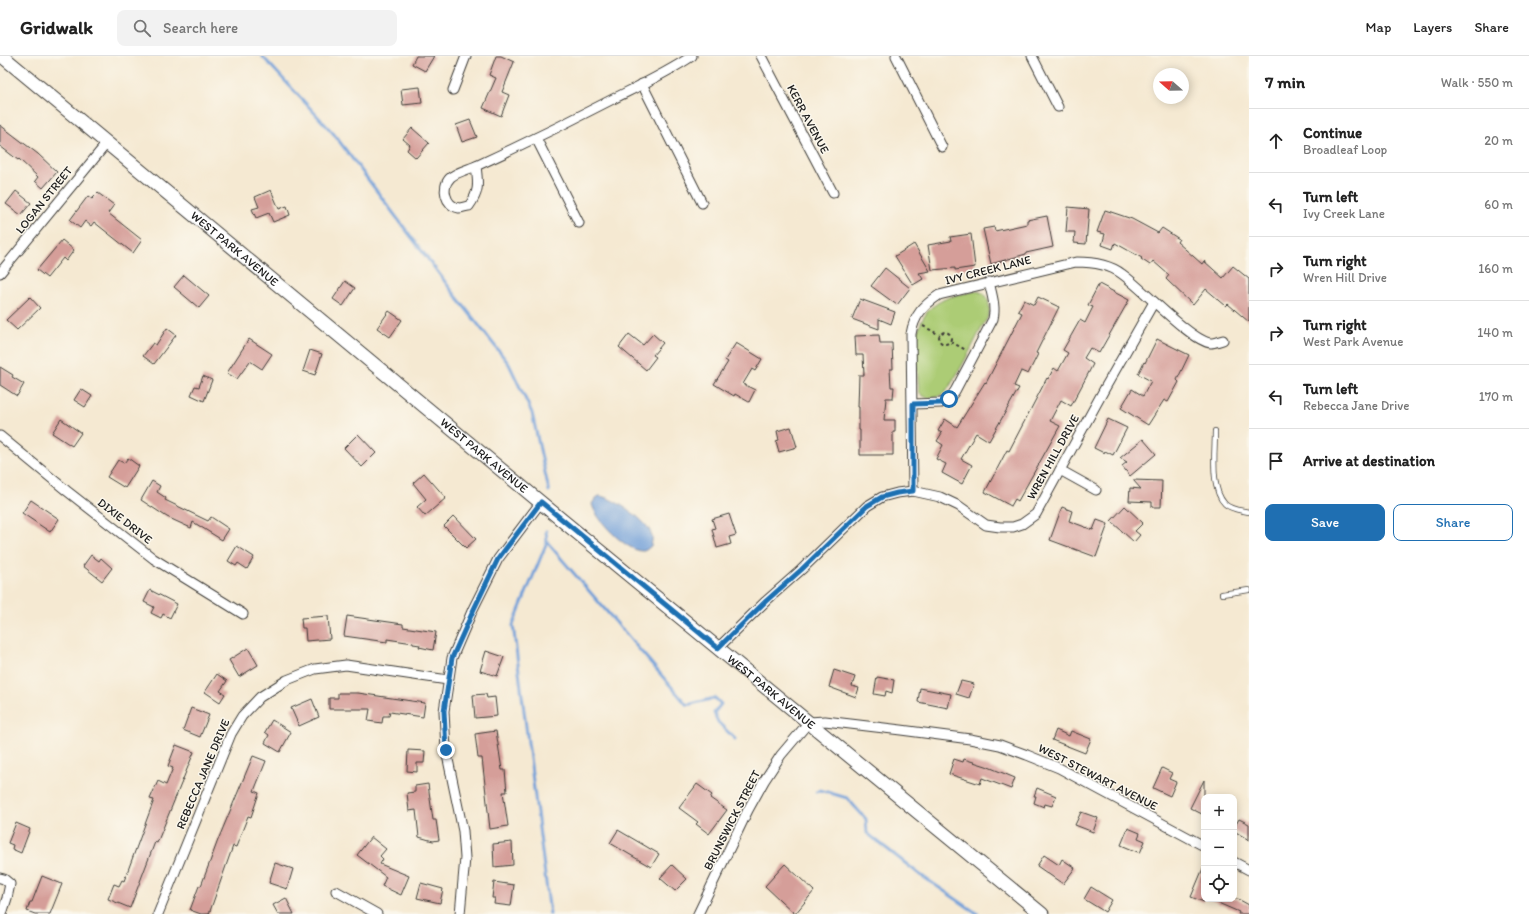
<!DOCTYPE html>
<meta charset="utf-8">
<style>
:root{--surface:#fff;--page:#f2f2f2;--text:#222;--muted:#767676;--line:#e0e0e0;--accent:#1f6fb2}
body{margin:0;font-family:Itim,sans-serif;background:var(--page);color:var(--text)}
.controls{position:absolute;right:12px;bottom:12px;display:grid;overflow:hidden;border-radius:8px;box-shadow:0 2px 10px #0003}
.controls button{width:36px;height:36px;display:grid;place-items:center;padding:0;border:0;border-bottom:1px solid var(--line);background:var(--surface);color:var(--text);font:20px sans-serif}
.compass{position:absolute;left:1153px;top:12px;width:36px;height:36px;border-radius:50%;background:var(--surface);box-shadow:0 2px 10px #0003;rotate:290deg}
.stop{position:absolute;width:12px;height:12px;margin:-9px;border:3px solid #1f6fb2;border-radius:50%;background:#fff}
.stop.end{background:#1f6fb2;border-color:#fff;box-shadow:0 1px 4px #0008}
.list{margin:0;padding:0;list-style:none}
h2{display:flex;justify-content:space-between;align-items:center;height:52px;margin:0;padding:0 16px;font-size:17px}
h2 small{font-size:13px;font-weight:400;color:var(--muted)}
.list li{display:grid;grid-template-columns:26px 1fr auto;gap:12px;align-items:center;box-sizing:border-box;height:64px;padding:0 16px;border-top:1px solid var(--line)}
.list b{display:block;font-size:15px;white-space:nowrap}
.list p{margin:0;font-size:13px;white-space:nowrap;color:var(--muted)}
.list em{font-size:13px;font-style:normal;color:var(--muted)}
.actions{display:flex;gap:8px;padding:12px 16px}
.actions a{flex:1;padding:9px 0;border:1px solid var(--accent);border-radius:8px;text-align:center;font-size:14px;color:var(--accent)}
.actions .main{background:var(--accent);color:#fff}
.icon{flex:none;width:22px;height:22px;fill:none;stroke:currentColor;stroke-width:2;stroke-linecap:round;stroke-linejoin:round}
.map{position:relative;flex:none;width:1249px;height:858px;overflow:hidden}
header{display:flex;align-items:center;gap:24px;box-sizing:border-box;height:56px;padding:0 20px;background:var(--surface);border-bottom:1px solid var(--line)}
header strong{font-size:19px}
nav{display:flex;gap:22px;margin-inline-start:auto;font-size:14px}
.search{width:280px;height:36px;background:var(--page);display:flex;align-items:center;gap:10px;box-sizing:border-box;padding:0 14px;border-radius:8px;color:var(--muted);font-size:15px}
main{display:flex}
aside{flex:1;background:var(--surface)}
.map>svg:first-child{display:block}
.green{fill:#accc74;stroke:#647448}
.water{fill:#6f9ed8;stroke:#465d7a}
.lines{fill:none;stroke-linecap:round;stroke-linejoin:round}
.stream{stroke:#6f9ed8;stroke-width:3}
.building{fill:#d59e99}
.service-casing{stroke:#3d3b37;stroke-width:6}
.minor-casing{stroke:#3d3b37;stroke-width:11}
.secondary-casing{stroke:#3d3b37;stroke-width:15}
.path{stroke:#3d3b37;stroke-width:2;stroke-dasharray:3 3;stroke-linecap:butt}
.service{stroke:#fff;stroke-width:4.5}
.minor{stroke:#fff;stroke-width:9}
.secondary{stroke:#fff;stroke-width:13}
.route{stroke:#1f6fb2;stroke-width:5}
.labels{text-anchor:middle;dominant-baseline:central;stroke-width:3;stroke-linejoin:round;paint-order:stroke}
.street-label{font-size:12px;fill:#1c1c1c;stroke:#fbf7ec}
</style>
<header>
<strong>Gridwalk</strong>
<div class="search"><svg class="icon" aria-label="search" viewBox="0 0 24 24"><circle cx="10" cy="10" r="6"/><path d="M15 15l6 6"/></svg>Search here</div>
<nav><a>Map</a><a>Layers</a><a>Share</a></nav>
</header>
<main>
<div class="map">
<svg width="1249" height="858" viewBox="0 0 1249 858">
<rect width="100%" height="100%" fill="#fbf7ec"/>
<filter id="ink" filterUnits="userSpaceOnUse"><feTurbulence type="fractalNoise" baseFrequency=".025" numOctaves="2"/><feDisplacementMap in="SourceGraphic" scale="8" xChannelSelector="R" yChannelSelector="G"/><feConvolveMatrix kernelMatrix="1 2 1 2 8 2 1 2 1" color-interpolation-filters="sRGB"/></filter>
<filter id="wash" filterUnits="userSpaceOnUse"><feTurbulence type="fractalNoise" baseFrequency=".012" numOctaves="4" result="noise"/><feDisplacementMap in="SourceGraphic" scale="16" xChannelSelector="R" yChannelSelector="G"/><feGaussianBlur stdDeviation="0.9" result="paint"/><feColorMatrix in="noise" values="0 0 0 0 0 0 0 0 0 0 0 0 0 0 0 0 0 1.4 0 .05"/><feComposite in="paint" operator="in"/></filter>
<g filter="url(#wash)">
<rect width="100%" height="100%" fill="#f5e9d2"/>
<path class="green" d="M976,235C987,236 991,247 989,258C987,264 982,271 979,277C969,297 958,318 946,336C937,343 926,345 919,336C917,303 907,261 943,244C952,239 965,238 976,235Z"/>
<path class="water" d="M599,440C613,441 651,466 652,481C653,484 651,488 651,490C648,492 646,495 643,495C627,496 595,463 592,448L595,443Z"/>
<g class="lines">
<g class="stream">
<polyline points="262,0 333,77 452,235 509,308 532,357 549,435"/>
<polyline points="546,475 547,486 513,569 550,858"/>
<polyline points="547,486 687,649 715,642 721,648 714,657 718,666 735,683"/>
<polyline points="816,736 820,734 847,742 866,763 867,777 919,818 978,858"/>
</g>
</g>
<g id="blocks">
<g class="building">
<polygon points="416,0 434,0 425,15 412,8"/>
<polygon points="496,0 501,0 514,6 502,36 509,39 501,60 483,52 496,22 489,19"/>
<polygon points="420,31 422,47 403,49 401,33"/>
<polygon points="470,64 477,81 462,86 456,69"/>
<polygon points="0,69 38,98 57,116 43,132 35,125 38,121 19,103 18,104 0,90"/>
<polygon points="412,72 429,87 416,102 407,94 410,89 403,83"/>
<polygon points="271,134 279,153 287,150 290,159 273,166 269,157 256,162 252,153 259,151 255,141"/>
<polygon points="16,135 31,147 21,159 6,148"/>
<polygon points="98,137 114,149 108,157 142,184 133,197 94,166 91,170 85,165 80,172 70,164 88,140 92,143"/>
<polygon points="1068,151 1089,153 1086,188 1074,187 1075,176 1066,176"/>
<polygon points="1105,154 1132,163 1158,177 1162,172 1179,183 1177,186 1202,208 1204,205 1223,222 1233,210 1249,223 1249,266 1228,248 1226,250 1206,233 1193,249 1166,223 1169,219 1153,205 1150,209 1141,203 1142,202 1115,187 1113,193 1102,189 1105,178 1097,176"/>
<polygon points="1047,160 1053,191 1026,197 1026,198 991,208 983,173 994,171 995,175 1027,168 1027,164"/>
<polygon points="971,178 975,211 955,214 955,212 932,214 928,189 951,185 950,181"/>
<polygon points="62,184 74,194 66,205 63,202 47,222 37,214"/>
<polygon points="914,188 930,215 919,217 923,223 913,229 895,200"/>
<polygon points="885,212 910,232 897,249 871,230"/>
<polygon points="184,219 209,240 199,252 174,231"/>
<polygon points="345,225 355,232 343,250 333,243"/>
<polygon points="1099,228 1129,244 1099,297 1090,292 1084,302 1093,308 1089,316 1071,350 1061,344 1050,365 1060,370 1018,445 1015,443 1011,450 985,436 1007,394 1009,395 1047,322 1048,323 1054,312 1058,315 1068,297 1063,294 1080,264 1085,267 1093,251 1088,249"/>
<polygon points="30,241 40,252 17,274 6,264"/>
<polygon points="1038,241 1059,251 1036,297 1038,298 1028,318 1021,315 1014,330 1019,332 989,385 976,377 961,403 972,409 962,428 942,417 946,408 936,403 943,389 937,385 942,377 938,375 945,363 957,371 985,326 986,327 1022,257 1018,255 1024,244 1034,249"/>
<polygon points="860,243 895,256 891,268 879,263 879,273 852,263"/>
<polygon points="389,255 402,264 390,281 377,272"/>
<polygon points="167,272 176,279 154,308 143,300 153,287 156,289"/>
<polygon points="629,278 643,289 653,278 663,287 653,299 656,301 646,314 619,291"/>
<polygon points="879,279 880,287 892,287 893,313 890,313 891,331 894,331 893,342 886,342 884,364 895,364 895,376 893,376 893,399 860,399 860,374 859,374 859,351 858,351 859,319 864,319 863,299 856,299 855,280"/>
<polygon points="249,283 272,298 262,313 250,305 237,323 227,317"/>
<polygon points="1157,283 1189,299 1177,324 1179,326 1168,346 1164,344 1148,369 1121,352 1132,333 1143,340 1151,325 1138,318 1144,306 1145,307"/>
<polygon points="736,287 762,303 755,315 752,313 743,328 755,334 749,346 735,338 734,340 714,328 728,306 725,304"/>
<polygon points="310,294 322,298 315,319 303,315"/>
<polygon points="0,311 13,319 12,321 24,328 17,340 0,329"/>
<polygon points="203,320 212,324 204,345 191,339 195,330 199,331"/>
<polygon points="81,333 92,340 85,351 74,344"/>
<polygon points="61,363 81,377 72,390 52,377"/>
<polygon points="1108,363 1127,372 1113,399 1105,395 1104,397 1094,392"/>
<polygon points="791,371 797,391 779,396 776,385 779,384 777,375"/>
<polygon points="358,378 376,397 362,411 344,392"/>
<polygon points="1143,383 1156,398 1130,420 1122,410 1127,406 1120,402"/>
<polygon points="128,402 139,410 125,432 107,421 118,404 124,407"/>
<polygon points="424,417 446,442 425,460 417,451 426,443 413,427"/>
<polygon points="1133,424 1162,425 1161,451 1152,451 1152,446 1129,445 1130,432 1141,433"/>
<polygon points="152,425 160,430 157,436 166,442 165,444 208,465 211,461 229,473 222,484 193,466 191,472 167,461 141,444"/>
<polygon points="31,444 59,463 50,476 22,457"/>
<polygon points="1125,450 1143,467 1135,475 1140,479 1134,486 1111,465"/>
<polygon points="1062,451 1072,455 1069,465 1093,474 1097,464 1108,468 1096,501 1050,484"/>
<polygon points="729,458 736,479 729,481 731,488 717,492 712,473 715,472 712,463"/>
<polygon points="454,460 476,483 466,492 444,470"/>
<polygon points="237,490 254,501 247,513 238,507 236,510 228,505"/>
<polygon points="91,499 99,505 101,502 112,512 102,525 83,510"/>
<polygon points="150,534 177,548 170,562 163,558 161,562 151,557 154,551 144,546"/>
<polygon points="328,560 330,583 306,585 305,572 302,572 301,562"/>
<polygon points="347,560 403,568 403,571 436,576 433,594 419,591 420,589 413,588 413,587 387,583 387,586 344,580"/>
<polygon points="248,592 258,609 239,621 229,604"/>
<polygon points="486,595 504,601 497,620 480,615"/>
<polygon points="834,614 855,621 852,630 859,632 856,641 829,631"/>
<polygon points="217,618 227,625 220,635 225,638 220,646 205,636"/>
<polygon points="877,621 894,624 892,637 886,635 885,640 874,638"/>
<polygon points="961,625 974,628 969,642 956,638"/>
<polygon points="920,632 951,638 948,652 918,646"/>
<polygon points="338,637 358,637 425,647 423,661 390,656 389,660 383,660 382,667 368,665 370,653 329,653 329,642 338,642"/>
<polygon points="486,638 487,642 495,641 497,660 475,662 473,639"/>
<polygon points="312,643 319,661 299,670 291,652"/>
<polygon points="191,652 209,659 200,681 183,674"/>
<polygon points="272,664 291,676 280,696 265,687 269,679 265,676"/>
<polygon points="1056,674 1069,680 1071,675 1091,683 1085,697 1052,684"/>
<polygon points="496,675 502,714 505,714 507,736 503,736 508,770 490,773 482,702 478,702 475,678"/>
<polygon points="176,689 194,696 157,787 155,786 130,852 108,843 114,828 119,830 122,824 124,825 154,744 150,743 158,725 166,729 173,712 168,710"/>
<polygon points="408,694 425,695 424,707 417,707 417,716 407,715"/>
<polygon points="253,700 266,705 254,735 259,737 251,761 248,760 236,791 233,790 209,858 201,858 190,854 199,830 201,830 218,784"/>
<polygon points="954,703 963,706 964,703 986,710 1015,722 1011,733 982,722 980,728 949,718"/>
<polygon points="1162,712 1172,717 1169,723 1176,726 1170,740 1153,732"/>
<polygon points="1204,724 1204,759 1190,752"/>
<polygon points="428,728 433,764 436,764 439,784 433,785 419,781 416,754 409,755 407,737 415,736 415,730"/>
<polygon points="697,728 712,739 710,742 727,754 709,778 696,768 698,766 679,752"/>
<polygon points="1037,732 1056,740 1052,750 1045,748 1044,751 1034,747 1036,740 1034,740"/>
<polygon points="1081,756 1098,762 1093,776 1075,769"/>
<polygon points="1239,763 1249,768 1249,784 1234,775 1234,772"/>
<polygon points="16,767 30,773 21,797 12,793 13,789 8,787"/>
<polygon points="1128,772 1140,777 1138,782 1145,785 1140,797 1121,789"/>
<polygon points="618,774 659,798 651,811 610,787"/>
<polygon points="371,781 386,793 380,800 383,803 380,808 409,820 401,839 382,830 386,821 357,799"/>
<polygon points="512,786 513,809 494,811 493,788"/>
<polygon points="1044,799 1059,809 1062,803 1075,812 1063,828 1037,810"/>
<polygon points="275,807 293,813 287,833 269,827"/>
<polygon points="785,808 814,835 795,858 765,830"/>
<polygon points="672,809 687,823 675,835 660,822"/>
<polygon points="1204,810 1204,846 1191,841"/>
<polygon points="42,820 62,828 50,858 35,858 27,855 30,846 32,846"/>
<polygon points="494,826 514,829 511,850 494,848 495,842 492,842"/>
<polygon points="421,827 443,833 440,847 417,842"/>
<polygon points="1091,831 1112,844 1105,856 1084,843"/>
<polygon points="286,842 294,858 278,858 273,849"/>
<polygon points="1209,843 1238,843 1249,849 1249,858 1238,858 1239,856"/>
</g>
</g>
</g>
<g filter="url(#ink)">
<use href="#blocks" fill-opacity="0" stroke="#3d3b37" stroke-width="1"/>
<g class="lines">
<defs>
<g id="service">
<path d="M1215,375C1215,395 1210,433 1225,448C1231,454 1241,454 1249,456"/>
<polyline points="1222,538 1249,534"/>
</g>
<g id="minor">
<polyline points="761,0 833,137"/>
<polyline points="896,0 942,91"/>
<polyline points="1032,0 1058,51"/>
<polyline points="642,28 702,147"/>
<polyline points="453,34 466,0"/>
<polyline points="536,82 579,167"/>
<path d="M476,110C522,89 567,67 611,44C639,30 667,17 692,0"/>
<path d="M476,110C478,127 480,135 469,150C466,150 462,152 459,152C445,150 441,131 450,122C454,117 469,113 476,110Z"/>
<polyline points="0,217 107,87"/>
<path d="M913,348L941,347L949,343L955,335L993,263C996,251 992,239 989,226"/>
<polyline points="0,380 67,435 154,503 243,558"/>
<polyline points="1060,414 1096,434"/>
<path d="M913,435L911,278C914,259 924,249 939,239L1076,206C1092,206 1109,208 1122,218C1141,231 1192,286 1211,287C1214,287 1219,285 1223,284"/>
<polyline points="718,592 766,545 801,514 867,450 882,441 897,437 913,435 940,441 959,450 986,469 1000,471 1013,471 1022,468 1036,458 1105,332 1154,246"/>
<polyline points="1234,806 1249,814"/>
<polyline points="0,822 4,823 10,828 7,842 2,858"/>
<polyline points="336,835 377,858"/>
<polyline points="158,858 231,678 242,660 260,641 287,624 315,613 346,609 448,624"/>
<polyline points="460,858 465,802 463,775 446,694 444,655 452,602 473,553 498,503 541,446"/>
<polyline points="698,858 748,754 764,725 781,699 809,666 825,665 901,674 970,683 1000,689 1027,699 1059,712 1204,790"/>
</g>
<g id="secondary">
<path id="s1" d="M2,0L563,465L1042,858"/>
</g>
</defs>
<use href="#service" class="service-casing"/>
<use href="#minor" class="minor-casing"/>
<use href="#secondary" class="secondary-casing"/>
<g class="path">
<polyline points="923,270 940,279"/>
<circle cx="945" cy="282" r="6"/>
<polyline points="951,286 966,294"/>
</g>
<use href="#service" class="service"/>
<use href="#minor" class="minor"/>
<use href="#secondary" class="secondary"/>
</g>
</g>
<g class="lines" filter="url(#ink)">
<polyline class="route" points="446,694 444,655 452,602 474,553 498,503 541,446 718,592 766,545 801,514 867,450 882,441 897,437 913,435 913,348 941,347 949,343"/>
</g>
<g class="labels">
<g class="street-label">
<text transform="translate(808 63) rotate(62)">KERR AVENUE</text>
<text transform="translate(44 144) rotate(-51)">LOGAN STREET</text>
<text stroke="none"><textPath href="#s1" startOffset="302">WEST PARK AVENUE</textPath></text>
<text transform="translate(988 214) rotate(-14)">IVY CREEK LANE</text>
<text stroke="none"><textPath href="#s1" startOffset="626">WEST PARK AVENUE</textPath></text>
<text transform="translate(1053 401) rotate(-61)">WREN HILL DRIVE</text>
<text transform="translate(125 465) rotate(38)">DIXIE DRIVE</text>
<text stroke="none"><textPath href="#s1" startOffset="998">WEST PARK AVENUE</textPath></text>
<text transform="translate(203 718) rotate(-67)">REBECCA JANE DRIVE</text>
<text transform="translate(1098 721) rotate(27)">WEST STEWART AVENUE</text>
<text transform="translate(732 764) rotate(-63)">BRUNSWICK STREET</text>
</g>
</g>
</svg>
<div class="controls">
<button>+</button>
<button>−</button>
<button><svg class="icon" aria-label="locate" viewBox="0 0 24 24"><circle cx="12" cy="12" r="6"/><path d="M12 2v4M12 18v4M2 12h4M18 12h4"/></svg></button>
</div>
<svg class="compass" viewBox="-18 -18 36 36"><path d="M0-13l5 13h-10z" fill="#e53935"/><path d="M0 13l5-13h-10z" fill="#767676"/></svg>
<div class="stop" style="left:949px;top:343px"></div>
<div class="stop end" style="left:446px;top:694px"></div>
</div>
<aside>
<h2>7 min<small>Walk · 550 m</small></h2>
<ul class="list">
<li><svg class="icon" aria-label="ahead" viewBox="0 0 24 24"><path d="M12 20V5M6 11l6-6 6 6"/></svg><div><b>Continue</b><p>Broadleaf Loop</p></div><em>20 m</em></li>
<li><svg class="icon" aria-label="left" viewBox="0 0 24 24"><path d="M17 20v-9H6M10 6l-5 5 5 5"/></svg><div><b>Turn left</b><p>Ivy Creek Lane</p></div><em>60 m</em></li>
<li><svg class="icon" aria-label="right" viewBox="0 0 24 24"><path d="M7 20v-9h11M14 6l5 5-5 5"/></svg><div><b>Turn right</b><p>Wren Hill Drive</p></div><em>160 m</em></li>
<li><svg class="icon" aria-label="right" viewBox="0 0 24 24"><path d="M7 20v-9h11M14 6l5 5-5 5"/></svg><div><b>Turn right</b><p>West Park Avenue</p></div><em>140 m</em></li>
<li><svg class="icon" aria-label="left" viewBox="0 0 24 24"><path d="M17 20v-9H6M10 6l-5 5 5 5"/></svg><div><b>Turn left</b><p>Rebecca Jane Drive</p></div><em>170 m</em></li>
<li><svg class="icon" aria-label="arrive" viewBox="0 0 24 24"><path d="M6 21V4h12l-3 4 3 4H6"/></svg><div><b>Arrive at destination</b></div></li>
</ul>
<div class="actions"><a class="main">Save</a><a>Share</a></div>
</aside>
</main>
